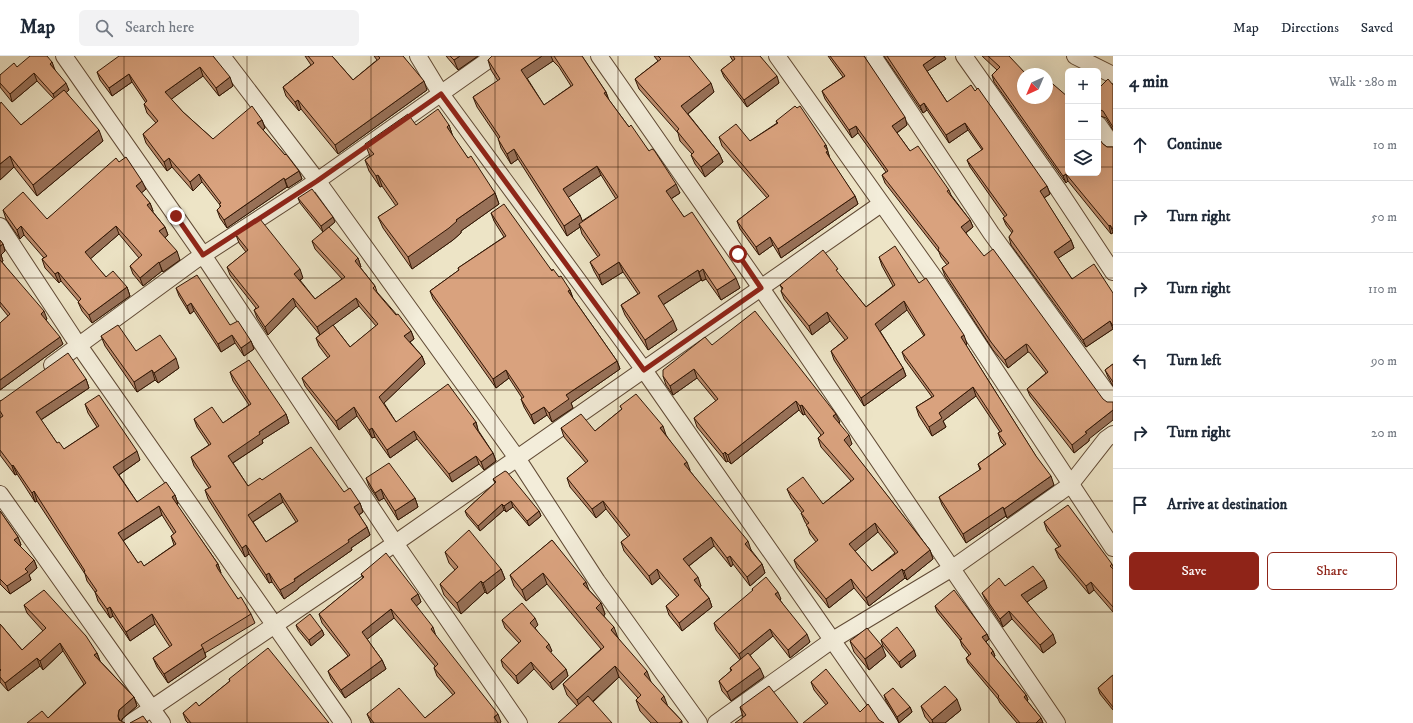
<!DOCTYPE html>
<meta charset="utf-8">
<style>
:root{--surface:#fff;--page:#f2f2f3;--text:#1f2937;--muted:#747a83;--line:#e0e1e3;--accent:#8f2418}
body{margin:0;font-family:"IM FELL DW Pica",serif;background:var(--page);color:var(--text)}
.controls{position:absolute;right:12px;top:12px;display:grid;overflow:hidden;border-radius:6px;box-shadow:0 4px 16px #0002}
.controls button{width:36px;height:36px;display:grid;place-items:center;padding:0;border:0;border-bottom:1px solid var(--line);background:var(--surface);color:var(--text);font:20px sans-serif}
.compass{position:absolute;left:1017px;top:12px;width:36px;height:36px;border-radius:50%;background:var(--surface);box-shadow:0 4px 16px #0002;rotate:224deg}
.stop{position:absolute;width:12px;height:12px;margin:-9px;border:3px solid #8f2418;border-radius:50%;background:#fff}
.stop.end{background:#8f2418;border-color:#fff;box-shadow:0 1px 4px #0008}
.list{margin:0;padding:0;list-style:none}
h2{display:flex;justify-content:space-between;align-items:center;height:52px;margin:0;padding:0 16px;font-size:17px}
h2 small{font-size:13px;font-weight:400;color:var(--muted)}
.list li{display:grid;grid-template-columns:26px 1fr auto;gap:12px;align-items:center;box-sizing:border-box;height:72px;padding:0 16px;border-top:1px solid var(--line)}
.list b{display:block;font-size:15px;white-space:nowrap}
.list em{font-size:13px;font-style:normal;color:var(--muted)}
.actions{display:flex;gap:8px;padding:12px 16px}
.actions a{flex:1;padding:9px 0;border:1px solid var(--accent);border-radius:6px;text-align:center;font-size:14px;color:var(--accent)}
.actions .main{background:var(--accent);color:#fff}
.icon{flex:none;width:22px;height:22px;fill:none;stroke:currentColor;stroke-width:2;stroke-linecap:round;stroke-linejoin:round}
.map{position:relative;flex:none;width:1113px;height:667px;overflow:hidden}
header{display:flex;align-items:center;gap:24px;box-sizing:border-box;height:56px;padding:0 20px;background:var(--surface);border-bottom:1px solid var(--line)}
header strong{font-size:19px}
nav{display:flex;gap:22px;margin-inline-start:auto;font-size:14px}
.search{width:280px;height:36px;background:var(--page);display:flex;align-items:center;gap:10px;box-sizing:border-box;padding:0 14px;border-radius:6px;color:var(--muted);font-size:15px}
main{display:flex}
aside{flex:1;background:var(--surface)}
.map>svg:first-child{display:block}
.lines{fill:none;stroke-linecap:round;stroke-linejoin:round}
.minor-casing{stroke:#614a35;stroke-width:18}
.minor{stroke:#f3edda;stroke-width:16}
.wall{fill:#bb8b6c;stroke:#321705;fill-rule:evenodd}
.shaded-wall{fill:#987158;stroke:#321705}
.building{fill:#d9a27e;stroke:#321705;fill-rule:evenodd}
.route{stroke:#8f2418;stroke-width:5}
.grid{fill:none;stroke:#321705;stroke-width:1;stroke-opacity:0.55}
</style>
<header>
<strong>Map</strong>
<div class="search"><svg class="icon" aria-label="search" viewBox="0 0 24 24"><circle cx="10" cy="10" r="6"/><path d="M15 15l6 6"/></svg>Search here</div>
<nav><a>Map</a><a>Directions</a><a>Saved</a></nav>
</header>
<main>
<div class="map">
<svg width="1113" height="667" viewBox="0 0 1113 667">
<rect width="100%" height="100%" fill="#ede4c6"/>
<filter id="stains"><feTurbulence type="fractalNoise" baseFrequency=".005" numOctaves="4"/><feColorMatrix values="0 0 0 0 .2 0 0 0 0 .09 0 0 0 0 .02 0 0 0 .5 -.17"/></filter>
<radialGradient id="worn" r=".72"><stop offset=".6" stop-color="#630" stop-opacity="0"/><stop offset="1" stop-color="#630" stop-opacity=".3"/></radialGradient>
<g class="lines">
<defs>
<g id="minor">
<polyline points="64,0 203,199 395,487 519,667"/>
<polyline points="222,0 316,123 517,402 597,525 699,667"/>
<polyline points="418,0 441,38 644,314 890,667"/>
<polyline points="599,0 761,232 1057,667"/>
<polyline points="777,0 936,224 1113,492"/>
<polyline points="873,0 991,177 1113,345"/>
<polyline points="964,0 1058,133 1113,216"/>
<polyline points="1075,0 1113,19"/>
<polyline points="1098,68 1113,90"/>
<polyline points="0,170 73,281 343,667"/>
<polyline points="52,309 194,205 317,125 494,0"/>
<polyline points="0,438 162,667"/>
<polyline points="130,667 384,495 881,148"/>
<polyline points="716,667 831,585 954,511 1070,429 1106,383 1113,378"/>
</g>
</defs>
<use href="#minor" class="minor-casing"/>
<use href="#minor" class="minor"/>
</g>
<g class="wall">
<polygon points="213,0 233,30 219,40 203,20 171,43 183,56 213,83 262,64 265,72 263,74 299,115 302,123 288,132 287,131 227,172 220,162 217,154 220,151 220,149 202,126 193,135 172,111 167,115 146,87 143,78 156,67 147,57 144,48 146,47 132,26 112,40 100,24 97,16"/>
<polygon points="305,0 332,0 353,24 377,4 374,0 403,0 427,34 338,98 301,53 299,55 286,40 283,31 311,9"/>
<polygon points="446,0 478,0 458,14"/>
<path d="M492,0H582L606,36L609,44L629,71L649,95L680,137L671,143L684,161L740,232L721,244L706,223L702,225L701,224L663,249L677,274L648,294L625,259L621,249L638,238L623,216L602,229L594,215L590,206L598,201L582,178L580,171L567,180L518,103L511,108L501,92L498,82L477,51L473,41L498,25L491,14L488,4ZM553,5L559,11L571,30L544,49L527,22ZM601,119L616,143L582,165L580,159L568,141Z"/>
<polygon points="654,0 689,0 714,36 688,58 719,97 723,106 705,121 695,108 691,99 692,98 680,85 678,77 639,33 635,23 658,5"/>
<polygon points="730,0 760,0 779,27 747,51 724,21 721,14 733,5"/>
<polygon points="828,0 864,0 907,69 897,77 910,95 949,134 951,139 970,164 973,171 966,177 1089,383 1089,385 1074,397 1030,340 1027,333 1046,317 1030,297 1028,296 1008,312 993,294 945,220 942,212 947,209 941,201 939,196 885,127 882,119 886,116 858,77 852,82 825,43 822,35 843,21"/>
<polygon points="884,0 944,0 946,3 927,15 947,46 1047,130 1050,138 1044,142 1071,184 1074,192 1058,202 1072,223 1113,237 1113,273 1086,291 1011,189 1009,181 1012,177 1006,169 1003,162 1005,161 970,111 967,104 982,94 968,74 949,87 927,54 923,57"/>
<polygon points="982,0 1009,0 1023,18 1103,88 1107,91 1113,91 1113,177 1111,178 1068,125 1066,127 994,26 992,19 997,14"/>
<polygon points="52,6 54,13 69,34 66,36 103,85 37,140 14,111 0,124 0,48 21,69 54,43 37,25 12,46 0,31 0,19 17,11"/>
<polygon points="1113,29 1113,74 1106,62 1098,59 1098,33"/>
<polygon points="776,65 826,89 830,103 855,140 858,148 781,202 773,189 759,199 740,173 737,165 767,142 722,90 719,81 750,85 777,67"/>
<polygon points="416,69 449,69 453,81 468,102 495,137 499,148 461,175 461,177 453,184 412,213 383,172 378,161 396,150 382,130 380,131 369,115 365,104 370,100 365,88"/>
<polygon points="119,106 146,133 141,137 150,147 153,155 153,156 165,171 168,179 165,182 180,204 163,216 162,215 143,230 133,218 130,210 139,202 119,178 90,203 106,221 127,231 130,240 92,267 82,255 78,246 79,246 61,225 59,227 45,212 42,203 44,202 24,179 20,183 6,163 3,154 47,163"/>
<polygon points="298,142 335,166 323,176 300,147"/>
<polygon points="491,157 559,221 570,234 573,242 617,305 620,313 571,347 573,352 552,366 547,359 534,368 524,351 521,343 522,342 509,322 496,332 433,243 430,235 459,214 458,212 504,181 494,165"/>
<path d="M236,179L303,222L300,224L315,243L342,223L315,193L312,185L358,202L361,211H360L375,230L377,236L411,275L414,283L410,286L422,300L425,308L384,347L396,366H476L478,374L493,397L496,405L484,414L479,408L452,426L417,383L390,402L375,381L372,382L357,360L339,374L305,330L302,322L328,302L319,290L316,282L320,279L296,250L268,279L257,262L254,254L256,252L230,219L227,211L246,196L239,187ZM359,250L376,270L350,291L333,269Z"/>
<polygon points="0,184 3,188 5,195 1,199 3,205 2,206 47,263 46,264 63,288 0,334 0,267 8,260 0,250"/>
<polygon points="879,201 919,227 967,288 966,289 1054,429 1007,462 1006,460 966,487 942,449 939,441 980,414 978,408 1004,389 1001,386 998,377 1000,376 976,340 943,365 946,371 932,380 919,360 916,351 932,341 905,304 902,296 924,280 907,254 880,275 903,312 906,320 864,350 834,304 831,295 845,284 830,265 812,279 784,243 781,235 782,233 780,229 840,219 866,251 893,230 882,210"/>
<polygon points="176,232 230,269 251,285 254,293 244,300 235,287 221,296 194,255 190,258 179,240"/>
<polygon points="101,280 136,295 179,312 158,327 155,324 137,336 105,290"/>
<path d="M712,289L840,366L839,367L852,388L849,391L930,494L933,503L907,524L905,522L869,550L854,532L829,552L797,512L794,504L816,486L810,478L807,469L805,466L801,457H802L791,442L787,433L823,448L851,425L821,391L818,382L821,379L805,358L803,359L799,354L731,408L728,405L726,406L697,371L694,362L716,345L697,322L673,339L666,329L663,320ZM878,476L895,497L872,515L855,495Z"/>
<polygon points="1113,308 1113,330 1108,321 1105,314"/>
<path d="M230,316L286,358L289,367L262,384L263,387L233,407L248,430L262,424L344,436L360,447L363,456L359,459L367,471L370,479L351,492L352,494L298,532V533L284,543L272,526L269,527L249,498L245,501L208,443L205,434L209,432L194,410L191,401L209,389L197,371L194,363L223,367L249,349L233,325ZM283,446L296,466L266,486L253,466Z"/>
<path d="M86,323L89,332L41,364L57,387L64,393L97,371L88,357L85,348L140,404L119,419L137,446L175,439L178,448L177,449L218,508L221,517L220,518L238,543L251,558L255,567L205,597L206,601L168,627L157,611L153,602L170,591L155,568L130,585L113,560L110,562L98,545L95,536L87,525L85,518L37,445L35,446L17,418L15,419L0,399V362L1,361L0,359V345ZM162,459L174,478L171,480L174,489L144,510L138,507L123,485Z"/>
<polygon points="620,350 666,379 690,414 690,415 762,508 765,517 750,530 733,508 731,511 714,490 689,510 701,530 700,531 709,542 712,551 682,575 669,559 666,550 677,541 660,522 652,529 624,495 621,486 628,481 606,453 596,462 570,431 567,422 586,407 564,381 561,372 595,375 622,353"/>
<polygon points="366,422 415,442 418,451 398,464 384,442 379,445 369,430"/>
<polygon points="493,423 539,455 541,460 529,470 513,451 506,456 504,454 480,475 467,460 465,455 495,427"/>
<polygon points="0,455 18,481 21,489 20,490 34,504 37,512 29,519 31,524 10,538 0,528"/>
<polygon points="1044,466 1112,508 1113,511 1113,556 1094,534 1089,538 1059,502 1055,493 1059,491 1047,475"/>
<polygon points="552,484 589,534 601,547 605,558 604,560 618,582 651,626 667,649 682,665 682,667 651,667 640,655 636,644 638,642 619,621 593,646 577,650 567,639 563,628 601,593 547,528 526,545 514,530 510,519"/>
<polygon points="445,496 501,513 505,523 487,538 485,536 461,558 444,539 440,528 455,514 449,507"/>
<polygon points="361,518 418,538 421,546 416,550 436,580 501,666 500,667 371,667 367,658 425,662 453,639 437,620 434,612 435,610 394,562 367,583 382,604 386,613 345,642 331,623 328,615 348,600 322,567 319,558 363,522"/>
<polygon points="1044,524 1047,532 1027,546 1056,587 1043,597 1012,563 1003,571 986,545 982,537 1005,530"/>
<polygon points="752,533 781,543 780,544 810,586 790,602 773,580 750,599 764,621 731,645 722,635 719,625 731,615 730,612 740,604 716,574 714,567 753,535"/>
<polygon points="24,549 97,597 100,605 134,641 137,650 122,663 121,665 48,662 84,628 63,595 43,614 40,610 8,635 0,626 0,568 22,594 43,575 27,557"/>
<polygon points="935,550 987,578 989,583 986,586 993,595 995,600 994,601 1026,639 1028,644 1027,645 1041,662 1043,667 1017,667 1000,647 998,643 968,607 966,602 969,599 962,590 960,584 937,556"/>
<polygon points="502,564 538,569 535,572 552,595 550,596 566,613 568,620 553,634 534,613 518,628 503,611 501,604 519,587 505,572"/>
<polygon points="296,569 322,574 324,579 311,590 298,574"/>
<polygon points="881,584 916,600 901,612 883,590"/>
<polygon points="850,585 886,600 869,614 854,596"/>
<polygon points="1113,619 1113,654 1100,638 1098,632"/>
<polygon points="229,623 329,667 188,667 186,665 183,657 199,650 230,625"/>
<polygon points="811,626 860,656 879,664 826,649 814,634"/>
<polygon points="884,639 910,651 912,656 899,667 886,645"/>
<polygon points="921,650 961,654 945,667 930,667 925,661"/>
<polygon points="740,651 798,667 743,661"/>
</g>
<g class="shaded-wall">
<polygon points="460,0 478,0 458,14 454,4"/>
<polygon points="542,0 551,0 553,5 525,24 521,14"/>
<polygon points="936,0 944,0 946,3 926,16 923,9"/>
<polygon points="52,6 55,14 50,8"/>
<polygon points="200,11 203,20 169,45 165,36"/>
<polygon points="34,17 37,25 12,46 10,38"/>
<polygon points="129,18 132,26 112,40 109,32"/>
<polygon points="777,20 779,27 747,51 744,44"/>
<polygon points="230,21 233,30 219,40 216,32"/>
<polygon points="424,25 427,34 338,98 335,89"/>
<polygon points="66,27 69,34 56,46 53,38"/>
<polygon points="711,27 714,36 685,60 681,50"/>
<polygon points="606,36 609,46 604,37"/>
<polygon points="298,44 301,53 299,55 295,46"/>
<polygon points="924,47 927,54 923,57 920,50"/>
<polygon points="905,61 907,69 895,78 892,70"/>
<polygon points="262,64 265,72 260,76 257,67"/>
<polygon points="965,67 968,74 949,87 946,79"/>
<polygon points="449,69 453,81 447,71"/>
<polygon points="856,70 858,77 852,82 849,74"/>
<polygon points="99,74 103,85 37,140 33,129"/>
<polygon points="826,89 830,103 829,104 824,90"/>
<polygon points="514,93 518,103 511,108 507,98"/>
<polygon points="719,97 723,106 705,121 701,111"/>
<polygon points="10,100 14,111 0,124 0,108"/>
<polygon points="169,102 172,111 167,115 164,106"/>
<polygon points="597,110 601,119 566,143 563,133"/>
<polygon points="299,115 302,123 288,132 285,124"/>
<polygon points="199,118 202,126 193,135 190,126"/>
<polygon points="1066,118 1068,125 1066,127 1063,120"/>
<polygon points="378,119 382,130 380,131 376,120"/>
<polygon points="284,122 287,131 227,172 224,164"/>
<polygon points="142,125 146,133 139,139 136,130"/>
<polygon points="676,128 680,137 669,144 666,135"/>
<polygon points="1047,130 1050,138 1042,143 1040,135"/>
<polygon points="495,137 499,148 461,175 461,177 453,184 412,213 408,201 456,164"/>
<polygon points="855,140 858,148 781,202 778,193"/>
<polygon points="150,147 153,155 150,158 147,149"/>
<polygon points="580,159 584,169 579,168 580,171 567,180 564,170"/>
<polygon points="333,161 335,166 323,176 321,170"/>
<polygon points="970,164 973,171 964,178 961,171"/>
<polygon points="1110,169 1113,176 1111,178 1109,170"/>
<polygon points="21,170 24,179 20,183 17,174"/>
<polygon points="116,170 119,178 88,205 85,196"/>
<polygon points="165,171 168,179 162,184 159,175"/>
<polygon points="770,181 773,189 759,199 756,191"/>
<polygon points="1071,184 1074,192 1057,203 1054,196"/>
<polygon points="3,188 5,195 1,199 3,205 0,207 0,190"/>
<polygon points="177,195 180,204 163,216 159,207"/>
<polygon points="358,202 361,211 358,213 355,205"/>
<polygon points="159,206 162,215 143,230 140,222"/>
<polygon points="619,206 623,216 602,229 599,219"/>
<polygon points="300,213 303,222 297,226 294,218"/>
<polygon points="703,213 706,223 702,225 699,216"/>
<polygon points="698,214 701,224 661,250 658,240"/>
<polygon points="58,216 61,225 59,227 55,218"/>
<polygon points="736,222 740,232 721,244 717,234"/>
<polygon points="127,231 130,240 92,267 89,259"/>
<polygon points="570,234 573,243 568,235"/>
<polygon points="293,242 296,250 268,279 265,271"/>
<polygon points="356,242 359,250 320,279 317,271"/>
<polygon points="904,245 907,254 878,277 875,268"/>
<polygon points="191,247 194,255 190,258 187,250"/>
<polygon points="44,255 47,263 44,266 41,258"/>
<polygon points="827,256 830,265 812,279 809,270"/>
<polygon points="673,264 677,274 648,294 645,284"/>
<polygon points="1110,265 1113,273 1086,291 1083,284"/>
<polygon points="411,275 414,283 407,288 404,280"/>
<polygon points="232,279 235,287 221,296 218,288"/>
<polygon points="964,279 967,288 964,290 961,281"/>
<polygon points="60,281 63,288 0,334 0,324"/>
<polygon points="251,285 254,293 244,300 241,292"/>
<polygon points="1026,288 1028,296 1008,312 1005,304"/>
<polygon points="422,300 425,308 382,349 379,341"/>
<polygon points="176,302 179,312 158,327 154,317"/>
<polygon points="617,305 620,313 571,347 573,352 552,366 549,357 566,339"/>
<polygon points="903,312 906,320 864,350 861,342"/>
<polygon points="694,313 697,322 673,339 670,330"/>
<polygon points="152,314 155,324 137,336 134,326"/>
<polygon points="506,314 509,322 496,332 493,323"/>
<polygon points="86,323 89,332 39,365 36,356"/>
<polygon points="973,331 976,340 943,365 946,371 932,380 929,371 939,357"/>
<polygon points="796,345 799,354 731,408 728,399"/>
<polygon points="802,349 805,358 803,359 800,350"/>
<polygon points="354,351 357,360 339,374 336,365"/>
<polygon points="544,351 547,359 534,368 531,359"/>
<polygon points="1113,354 1113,364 1089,383 1089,385 1074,397 1072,389 1085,376"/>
<polygon points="286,358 289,367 262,384 263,387 231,408 228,400 259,376"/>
<polygon points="836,358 840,366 836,369 833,360"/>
<polygon points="476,366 478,374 476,376 473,368"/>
<polygon points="663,370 666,379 660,372"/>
<polygon points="372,372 375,381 372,382 369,374"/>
<polygon points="414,375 417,383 390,402 387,394"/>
<polygon points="849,379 852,388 847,393 844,384"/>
<polygon points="137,395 140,404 117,420 113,411"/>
<polygon points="725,396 728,405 726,406 723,398"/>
<polygon points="493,397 496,405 484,414 481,406"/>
<polygon points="476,400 479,408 452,426 449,418"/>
<polygon points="687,406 690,414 687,417 684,408"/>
<polygon points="13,409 17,418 15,419 12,410"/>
<polygon points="1051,420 1054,429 1007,462 1004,453"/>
<polygon points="381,433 384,442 379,445 375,437"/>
<polygon points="34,435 37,445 35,446 32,437"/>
<polygon points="280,437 283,446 251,467 248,459"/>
<polygon points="175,439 178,448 175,450 172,441"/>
<polygon points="415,442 418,451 398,464 395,455"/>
<polygon points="511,445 513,451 506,456 504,450"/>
<polygon points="603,445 606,453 596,462 592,453"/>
<polygon points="360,447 363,456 357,460 354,451"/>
<polygon points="502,448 504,454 480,475 478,470"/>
<polygon points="159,450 162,459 121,486 118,477"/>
<polygon points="1003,451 1006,460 966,487 963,478"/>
<polygon points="539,455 541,460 529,470 527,465"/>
<polygon points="875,467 878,476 853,497 849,488"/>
<polygon points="367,471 370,479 351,492 352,494 298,532 298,533 284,543 280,534 348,484"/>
<polygon points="18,481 21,489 17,491 14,484"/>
<polygon points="711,481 714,490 686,512 683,503"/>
<polygon points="748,485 751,494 749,496 745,488"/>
<polygon points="246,489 249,498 245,501 242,492"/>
<polygon points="930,494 933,503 907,524 904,515"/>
<polygon points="730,500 733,508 731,511 727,502"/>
<polygon points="34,504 37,512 29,519 31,524 10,538 7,530"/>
<polygon points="218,508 221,517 219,518 216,509"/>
<polygon points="762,508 765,517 750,530 747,521"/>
<polygon points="501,513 505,523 487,538 483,527"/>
<polygon points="657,513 660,522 652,529 649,520"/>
<polygon points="902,513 905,522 869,550 866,542"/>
<polygon points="269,517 272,526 269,527 266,519"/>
<polygon points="543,517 547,528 526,545 522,534"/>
<polygon points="698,521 701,530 697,533 694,524"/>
<polygon points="851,523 854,532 829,552 826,543"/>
<polygon points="1044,524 1047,532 1024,548 1021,539"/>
<polygon points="481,525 485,536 461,558 457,547"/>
<polygon points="586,526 590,537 583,528"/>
<polygon points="1091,526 1094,534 1089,538 1086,530"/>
<polygon points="778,536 781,543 778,546 775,538"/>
<polygon points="418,538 421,546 414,552 411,543"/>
<polygon points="709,542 712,551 682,575 679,567"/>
<polygon points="601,547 605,558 600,563 596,552"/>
<polygon points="110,551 113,560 110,562 107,553"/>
<polygon points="391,553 394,562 365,585 362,576"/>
<polygon points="1009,555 1012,563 1003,571 1000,563"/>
<polygon points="152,558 155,568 130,585 126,576"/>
<polygon points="535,562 538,569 533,574 530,567"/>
<polygon points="433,571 436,580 431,573"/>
<polygon points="614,571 618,582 611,574"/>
<polygon points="770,573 773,580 742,606 739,598"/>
<polygon points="322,574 324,579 311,590 309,584"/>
<polygon points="807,578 810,586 790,602 788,594"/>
<polygon points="987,578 989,583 984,587 982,581"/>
<polygon points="1053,578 1056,587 1043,597 1040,589"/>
<polygon points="60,587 63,595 43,614 40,605"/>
<polygon points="549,588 552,595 548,598 546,591"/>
<polygon points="882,590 886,600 869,614 865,603"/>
<polygon points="203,592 206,601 168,627 164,618"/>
<polygon points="914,594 916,600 901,612 899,606"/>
<polygon points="993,595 995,600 993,602 991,597"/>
<polygon points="97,597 100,605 97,607 94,599"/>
<polygon points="37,602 40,610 8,635 5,627"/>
<polygon points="382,604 386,613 345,642 341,634"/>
<polygon points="531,606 534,613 518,628 516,620"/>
<polygon points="615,610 619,621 581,656 577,644"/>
<polygon points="760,612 764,621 731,645 727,636"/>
<polygon points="566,613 568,620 553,634 550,627"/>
<polygon points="647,615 651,626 648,629 644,618"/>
<polygon points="1026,639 1028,644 1026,646 1024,641"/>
<polygon points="664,640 668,651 661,643"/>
<polygon points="134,641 137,650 122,663 121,667 118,660 119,654"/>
<polygon points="957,643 961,654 945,667 933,667 932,664"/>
<polygon points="910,651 912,656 899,667 897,661"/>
<polygon points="498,658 501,666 500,667 496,667 494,661"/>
<polygon points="1041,662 1043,667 1036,667"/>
</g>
<g class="building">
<polygon points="30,0 47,0 52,6 50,8 66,27 53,38 34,17 10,38 0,27 0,19 14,7 17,11"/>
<polygon points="119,0 213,0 230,21 216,32 200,11 165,36 183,56 213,83 252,50 262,64 257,67 285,99 286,98 299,115 285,124 284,122 224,164 217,154 221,150 219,148 221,147 199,118 190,126 169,102 164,106 143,78 158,65 144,48 147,45 129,18 109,32 97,16"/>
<polygon points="308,0 332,0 353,24 380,2 378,0 403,0 424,25 335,89 298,44 295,46 283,31 314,7"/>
<polygon points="450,0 460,0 454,4"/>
<polygon points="492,0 542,0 521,14 544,49 573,29 554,0 582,0 606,36 604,37 629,71 631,69 649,95 652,93 654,94 676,128 666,135 684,161 692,156 736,222 717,234 703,213 699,216 698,214 658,240 673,264 645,284 621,249 640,237 619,206 599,219 590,206 600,199 579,168 618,141 597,110 563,133 580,159 564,170 514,93 507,98 498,83 500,81 473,41 500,23 488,4"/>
<polygon points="658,0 689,0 711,27 681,50 719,97 701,111 691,99 694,96 677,75 679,73 635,23 661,3"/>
<polygon points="733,0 760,0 777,20 744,44 721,14 735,3"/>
<polygon points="830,0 864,0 905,61 892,70 910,95 918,90 949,134 947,135 970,164 961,171 984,200 993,193 1103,343 1107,346 1113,346 1113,354 1085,376 1087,377 1072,389 1027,333 1048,316 1028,289 1026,288 1005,304 991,286 942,212 949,207 938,194 939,192 882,119 888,115 856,70 849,74 822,35 845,20"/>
<polygon points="887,0 936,0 923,9 947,46 971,29 975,35 978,32 1047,130 1040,135 1071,184 1054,196 1072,223 1094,208 1113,237 1113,270 1110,265 1083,284 1009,181 1013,175 1003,162 1007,159 967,104 983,93 965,67 946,79 924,47 920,50"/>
<polygon points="988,0 1009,0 1026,18 1023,18 1023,42 1047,42 1047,23 1068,41 1068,117 1098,117 1098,81 1103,88 1107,91 1113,91 1113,173 1110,169 1109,170 1066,118 1063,120 992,19 1000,11"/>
<polygon points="1108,23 1113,29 1113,71 1103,55 1098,53 1098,33"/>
<polygon points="64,34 99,74 33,129 10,100 0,108 0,48 1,46 21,69"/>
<polygon points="795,50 797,52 800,50 826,89 824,90 828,95 826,96 855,140 778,193 770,181 756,191 737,165 769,140 719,81 736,68 750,85 778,67 776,65"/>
<polygon points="438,53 449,69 447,71 468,102 471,100 495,137 456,164 457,165 449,172 408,201 378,161 398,148 378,119 376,120 365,104 374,98 365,88 408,58 416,69"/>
<polygon points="126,101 142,125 136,130 150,147 147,149 165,171 159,175 177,195 159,207 159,206 140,222 130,210 142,199 116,170 85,196 106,221 113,215 127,231 89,259 78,246 81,243 58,216 55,218 42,203 47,200 21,170 17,174 3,154 23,136 47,163 116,102 119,106"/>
<polygon points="312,133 333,161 321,170 298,142"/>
<polygon points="504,148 552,215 553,213 559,221 561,220 570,234 568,235 617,305 566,339 569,343 549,357 544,351 531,359 521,343 524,341 506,314 493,323 430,235 459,214 458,212 506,180 491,157"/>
<polygon points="260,163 300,213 294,218 315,243 345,221 312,185 329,171 358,202 355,205 375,230 373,232 396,259 398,258 411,275 404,280 422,300 379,341 396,366 448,328 476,366 473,368 493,397 481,406 476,400 449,418 414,375 387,394 372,372 369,374 354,351 336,365 302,322 330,300 316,282 333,269 350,291 378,268 356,242 317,271 293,242 265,271 254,254 259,251 227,211 248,194 236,179"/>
<polygon points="0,184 3,188 0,190"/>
<polygon points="895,190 919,227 926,222 964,279 961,281 1036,400 1051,420 1004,453 1003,451 963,478 939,441 981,413 978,408 1006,388 998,377 1002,375 973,331 939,357 942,362 929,371 916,351 934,340 902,296 925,279 904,245 875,268 903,312 861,342 831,295 848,282 827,256 809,270 781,235 783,232 780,229 823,194 838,213 836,214 866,251 895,229 879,201"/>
<polygon points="0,204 44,255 41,258 60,281 0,324 0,267 10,258 0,246"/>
<polygon points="197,219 230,269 238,265 251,285 241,292 232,279 218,288 191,247 187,250 176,232"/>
<path d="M755,255L836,358L833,360L849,379L844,384L930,494L904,515L902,513L866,542L851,523L826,543L794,504L818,484L806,469L809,467L801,457L804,455L787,433L803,421L823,448L854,423L818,382L824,377L802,349L800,350L796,345L728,399L725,396L723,398L694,362L718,343L694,313L670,330L663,320V314L705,281L712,289ZM875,467L898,496L872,515L849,488Z"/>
<polygon points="118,269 136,295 160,279 176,302 154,317 152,314 134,326 101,280"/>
<path d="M68,297L86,323L36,356L57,387L59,386L64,393L99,370L85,348L99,339L137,395L113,411L137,446L166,426L175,439L172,441L218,508L216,509L218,513L238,543L241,541L251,558L201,589L203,592L164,618L153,602L172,589L152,558L126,576L110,551L107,553L95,536L97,535L84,516L85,515L34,435L32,437L13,409L12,410L0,394V362L3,360L0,355V345L2,344ZM159,450L176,476L171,480L176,488L144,510L141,505L138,507L118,477Z"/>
<path d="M249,304L286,358L259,376L260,378L228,400L248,430L260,422L262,424L311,391L344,436L350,432L360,447L354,451L367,471L348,484L349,486L294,523L295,525L280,534L269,517L266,519L246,489L242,492L205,434L211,431L191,401L211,388L194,363L212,351L223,367L251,348L230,316ZM280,437L298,465L266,486L248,459Z"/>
<polygon points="1113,308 1113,326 1105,314"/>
<polygon points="636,338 663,370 660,372 687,406 684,408 748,485 745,488 762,508 747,521 730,500 727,502 711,481 683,503 698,521 694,524 709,542 679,567 666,550 679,539 657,513 649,520 621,486 630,479 603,445 592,453 567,422 588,405 561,372 581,358 595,375 622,353 620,350"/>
<polygon points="389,407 415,442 395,455 381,433 375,437 366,422"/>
<polygon points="505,415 507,416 539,455 527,465 511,445 504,450 502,448 478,470 465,455 496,426 493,423"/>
<polygon points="1068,449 1112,508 1110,510 1113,513 1113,551 1091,526 1086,530 1055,493 1061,490 1044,466"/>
<polygon points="0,455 18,481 14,484 34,504 25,513 28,516 7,530 0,523"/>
<polygon points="469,474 501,513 483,527 481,525 457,547 440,528 458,511 445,496"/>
<polygon points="552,484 586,526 583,528 601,547 596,552 614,571 611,574 647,615 644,618 664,640 661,643 682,665 679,667 658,667 636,644 641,639 615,610 577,644 563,628 604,591 543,517 522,534 510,519"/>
<polygon points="386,497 418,538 411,543 433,571 431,573 498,658 494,661 498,667 374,667 367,658 399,632 425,662 455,637 434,612 438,608 391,553 362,576 382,604 341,634 328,615 350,599 319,558 364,521 361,518"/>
<polygon points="1033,510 1044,524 1021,539 1053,578 1040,589 1009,555 1000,563 982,537 999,522 1005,530"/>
<polygon points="766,521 778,536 775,538 807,578 788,594 770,573 739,598 714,567 753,534 752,533"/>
<polygon points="44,534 86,580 97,597 94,599 134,641 119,654 118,660 119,664 125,667 27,667 42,655 48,662 86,627 60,587 40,605 37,602 5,627 0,621 0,615 1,614 0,613 0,568 22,594 46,572 24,549"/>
<polygon points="954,534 987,578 982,581 993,595 991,597 1026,639 1024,641 1041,662 1036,667 1020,667 998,641 999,640 966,602 971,598 960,584 962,583 935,550"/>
<polygon points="522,547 535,562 530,567 549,588 546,591 566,613 550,627 531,606 516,620 501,604 521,585 502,564"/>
<polygon points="310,558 322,574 309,584 296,569"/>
<polygon points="897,571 914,594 899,606 881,584"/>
<polygon points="867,572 882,590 865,603 850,585"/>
<polygon points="268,592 329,667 191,667 183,657 196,646 199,650 230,625 229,623"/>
<polygon points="748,597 760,612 727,636 719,625 732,614 730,612"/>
<polygon points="826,613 860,656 868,648 879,664 884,667 803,667 828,647 811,626"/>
<polygon points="1113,619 1113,651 1098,632"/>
<polygon points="769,630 798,667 735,667 746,659 740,651"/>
<polygon points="945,630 957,643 932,664 921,650"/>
<polygon points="893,632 910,651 897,661 884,639"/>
<polygon points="588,640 612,667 558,667"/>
<polygon points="143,660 148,667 130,667"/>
</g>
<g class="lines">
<polyline class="route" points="176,160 203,199 317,125 441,38 644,314 761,232 738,198"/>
</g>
<path class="grid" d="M124,0V667M247,0V667M371,0V667M495,0V667M618,0V667M742,0V667M866,0V667M989,0V667M0,111H1068M1098,111H1113M0,222H1113M0,334H1113M0,445H1113M0,556H1113"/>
<rect width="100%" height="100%" filter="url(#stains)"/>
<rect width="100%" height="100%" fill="url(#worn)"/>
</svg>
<div class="controls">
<button>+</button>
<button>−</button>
<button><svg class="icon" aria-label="layers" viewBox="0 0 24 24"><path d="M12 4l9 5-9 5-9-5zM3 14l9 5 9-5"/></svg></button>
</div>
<svg class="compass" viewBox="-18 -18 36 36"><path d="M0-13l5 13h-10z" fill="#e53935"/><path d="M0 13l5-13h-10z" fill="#747a83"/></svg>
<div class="stop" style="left:738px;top:198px"></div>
<div class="stop end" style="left:176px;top:160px"></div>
</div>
<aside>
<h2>4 min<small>Walk · 280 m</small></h2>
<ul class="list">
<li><svg class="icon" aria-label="ahead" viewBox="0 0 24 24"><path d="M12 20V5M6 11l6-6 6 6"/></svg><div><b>Continue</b></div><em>10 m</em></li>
<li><svg class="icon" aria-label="right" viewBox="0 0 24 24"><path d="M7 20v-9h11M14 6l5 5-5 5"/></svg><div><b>Turn right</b></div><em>50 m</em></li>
<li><svg class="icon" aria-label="right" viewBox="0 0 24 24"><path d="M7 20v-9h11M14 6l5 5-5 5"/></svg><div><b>Turn right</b></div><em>110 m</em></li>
<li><svg class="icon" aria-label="left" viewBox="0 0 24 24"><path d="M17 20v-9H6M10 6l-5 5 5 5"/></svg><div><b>Turn left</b></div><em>90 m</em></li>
<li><svg class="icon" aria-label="right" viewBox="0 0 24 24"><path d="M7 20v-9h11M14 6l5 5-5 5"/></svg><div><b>Turn right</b></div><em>20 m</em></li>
<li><svg class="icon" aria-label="arrive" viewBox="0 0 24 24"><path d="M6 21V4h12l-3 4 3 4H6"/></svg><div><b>Arrive at destination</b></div></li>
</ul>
<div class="actions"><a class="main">Save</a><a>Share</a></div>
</aside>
</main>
